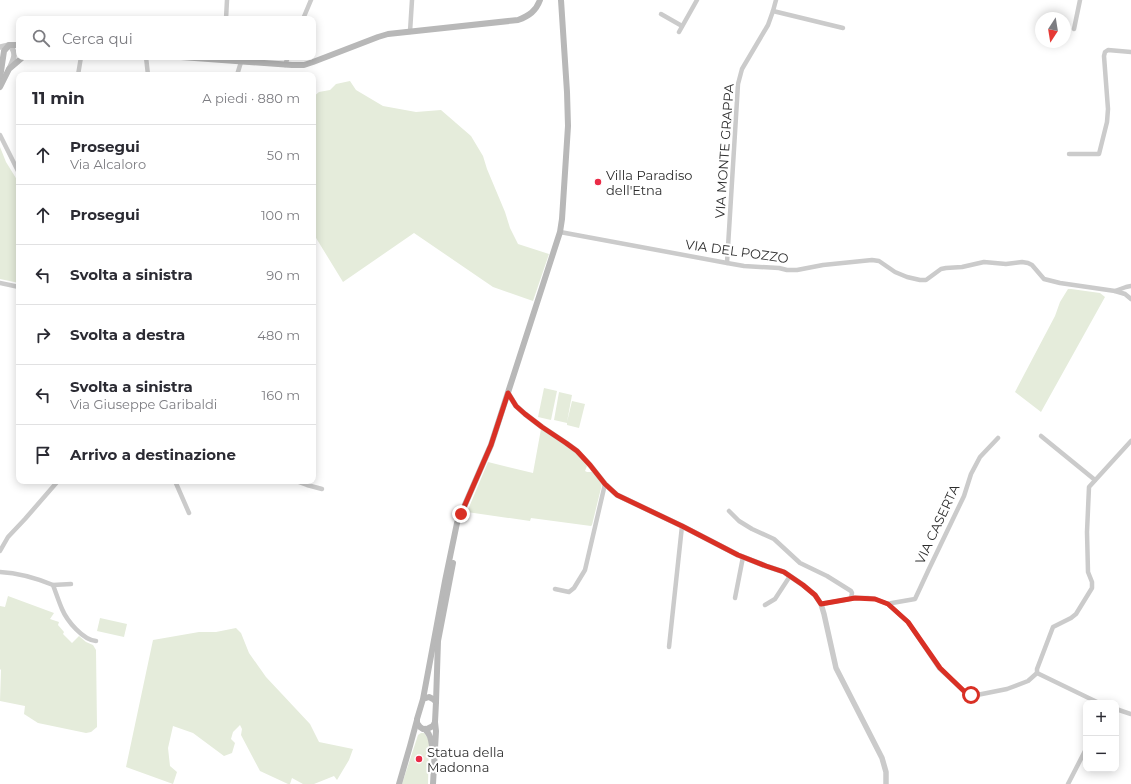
<!DOCTYPE html>
<html lang="it">
<meta charset="utf-8">
<style>
:root{--surface:#fff;--page:#f7f7f7;--text:#2b2b33;--muted:#7c7c81;--line:#e1e1e2}
body{margin:0;font-family:Montserrat,sans-serif;background:var(--page);color:var(--text)}
.controls{position:absolute;right:12px;bottom:12px;display:grid;overflow:hidden;border-radius:8px;box-shadow:0 2px 10px #0003}
.controls button{width:36px;height:36px;display:grid;place-items:center;padding:0;border:0;border-bottom:1px solid var(--line);background:var(--surface);color:var(--text);font:20px sans-serif}
.compass{position:absolute;left:1035px;top:12px;width:36px;height:36px;border-radius:50%;background:var(--surface);box-shadow:0 2px 10px #0003;rotate:192deg}
.stop{position:absolute;width:12px;height:12px;margin:-9px;border:3px solid #d93025;border-radius:50%;background:#fff}
.stop.end{background:#d93025;border-color:#fff;box-shadow:0 1px 4px #0008}
.list{margin:0;padding:0;list-style:none}
h2{display:flex;justify-content:space-between;align-items:center;height:52px;margin:0;padding:0 16px;font-size:17px}
h2 small{font-size:13px;font-weight:400;color:var(--muted)}
.list li{display:grid;grid-template-columns:26px 1fr auto;gap:12px;align-items:center;box-sizing:border-box;height:60px;padding:0 16px;border-top:1px solid var(--line)}
.list b{display:block;font-size:15px;white-space:nowrap}
.list p{margin:0;font-size:13px;white-space:nowrap;color:var(--muted)}
.list em{font-size:13px;font-style:normal;color:var(--muted)}
.icon{flex:none;width:22px;height:22px;fill:none;stroke:currentColor;stroke-width:2;stroke-linecap:round;stroke-linejoin:round}
.map{position:relative;flex:none;width:1131px;height:784px;overflow:hidden}
.search{position:absolute;background:var(--surface);box-shadow:0 2px 10px #0003;left:16px;top:16px;width:300px;height:44px;display:flex;align-items:center;gap:10px;box-sizing:border-box;padding:0 14px;border-radius:8px;color:var(--muted);font-size:15px}
.panel{position:absolute;background:var(--surface);box-shadow:0 2px 10px #0003;left:16px;top:72px;width:300px;height:412px;border-radius:8px}
.map>svg:first-child{display:block}
.green{fill:#e5ecdb}
.lines{fill:none;stroke-linecap:round;stroke-linejoin:round}
.minor{stroke:#cbcbcb;stroke-width:4.5}
.tertiary{stroke:#cbcbcb;stroke-width:5.5}
.secondary{stroke:#b8b8b8;stroke-width:6}
.route{stroke:#d93025;stroke-width:5}
.poi-dot{fill:#ea2b47;stroke:#fff;stroke-width:1.5}
.labels{text-anchor:middle;dominant-baseline:central;stroke-width:4;stroke-linejoin:round;paint-order:stroke}
.street-label{font-size:13px;fill:#2e2e2e;stroke:#fff}
.poi-label{font-size:13px;fill:#2e2e2e;stroke:#fff;text-anchor:start}
</style>
<div class="map">
<svg width="1131" height="784" viewBox="0 0 1131 784">
<rect width="100%" height="100%" fill="#fff"/>
<g class="green">
<polygon points="350,81 356,90 383,106 416,112 441,110 471,136 483,156 487,169 505,212 510,228 518,244 549,254 533,301 493,287 414,233 343,282 313,233 313,97 319,92 330,90 336,84"/>
<polygon points="0,147 6,162 19,183 19,283 0,279"/>
<polygon points="1068,289 1071,289 1100,293 1105,297 1041,412 1015,392 1055,316 1060,302"/>
<polygon points="544,388 557,391 551,420 538,417"/>
<polygon points="559,392 572,395 567,422 572,401 585,404 579,428 567,425 567,423 554,420"/>
<polygon points="541,429 576,452 587,466 585,471 587,472 592,472 602,484 592,525 591,526 531,518 530,521 467,512 488,462 533,473"/>
<polygon points="8,596 54,613 50,619 59,622 58,625 64,632 63,634 72,643 79,636 86,642 93,645 96,650 97,727 91,732 86,733 38,723 24,714 25,706 0,701 1,670 0,669 0,606 5,607"/>
<polygon points="100,618 127,624 124,637 97,631"/>
<polygon points="236,628 241,633 249,653 266,677 310,724 319,742 353,749 349,760 337,780 334,776 314,784 303,784 292,778 290,784 288,784 260,771 241,735 242,729 240,725 233,732 231,739 235,743 232,753 224,756 193,733 173,726 168,748 170,766 177,772 173,784 126,767 153,640 199,632 216,632"/>
<polygon points="421,733 424,733 429,740 428,784 402,784 418,735"/>
</g>
<g class="lines">
<g class="minor">
<polyline points="773,11 843,28"/>
<polyline points="661,14 682,26"/>
<polyline points="226,19 227,0"/>
<polyline points="303,19 311,0"/>
<polyline points="1074,29 1080,0"/>
<polyline points="410,32 412,0"/>
<polyline points="679,32 697,0"/>
<polyline points="146,57 148,75"/>
<polyline points="285,65 288,57"/>
<polyline points="78,75 81,57"/>
<polyline points="237,75 241,62"/>
<polyline points="0,135 19,173"/>
<polyline points="1069,154 1099,154 1107,122 1108,109 1104,56 1105,52 1108,50 1131,52"/>
<polyline points="560,232 727,263 744,266 779,268 787,270 797,270 823,265 872,260 879,261 895,272 907,277 920,280 926,280 941,269 946,268 962,267 984,262 1006,264 1022,262 1028,263 1032,265 1044,279 1060,283 1115,291 1125,294 1131,299"/>
<polyline points="727,263 738,84 742,69 768,25 773,11 776,0"/>
<polyline points="0,283 19,287"/>
<polyline points="1115,291 1126,287 1131,286"/>
<polyline points="1041,436 1095,480"/>
<polyline points="175,481 189,513"/>
<polyline points="296,481 307,485 322,489"/>
<polyline points="729,511 739,521 752,529 774,539 800,563 827,576 851,591 852,593 851,598"/>
<polyline points="0,551 8,537 25,519 58,481"/>
<path d="M0,572C19,573 36,578 53,585C56,593 59,602 62,609C67,621 83,640 96,641"/>
<polyline points="53,585 71,584"/>
<polyline points="555,589 569,592 574,588 585,570 605,484"/>
<polyline points="735,598 743,557"/>
<polyline points="821,604 855,598 868,598 875,599 888,604 908,622 939,668 967,694 977,695 1007,689 1028,681 1037,673 1037,669 1053,627 1071,618 1076,614 1092,588 1092,582 1088,572 1087,532 1089,487 1131,441"/>
<polyline points="888,604 892,603 915,599 928,571 964,496 971,474 980,457 998,438"/>
<polyline points="765,605 775,599 790,576"/>
<polyline points="669,647 682,526"/>
<polyline points="1037,673 1099,703"/>
<polyline points="1116,709 1131,714"/>
<polyline points="1068,784 1086,749"/>
</g>
<g class="tertiary">
<path d="M0,47L9,45C18,53 13,60 9,69"/>
<polyline points="508,393 516,406 525,414 542,427 566,443 577,451 590,465 605,484 617,495 682,526 738,555 766,566 784,572 803,585 815,595 821,604 824,614 836,668 882,758 886,772 886,784"/>
</g>
<g class="secondary">
<path d="M181,57L292,65H304L313,62L378,37L388,34L518,20C529,16 536,11 540,0"/>
<polyline points="0,78 4,51 9,45 19,45"/>
<polyline points="0,87 9,69 23,57"/>
<polyline points="423,699 429,697 433,699 436,702 435,722 433,726 427,729 423,729 420,727 417,723 417,719 423,699 445,581 457,523 491,445 560,232 562,219 568,126 567,92 561,0"/>
<polyline points="436,702 438,641 453,563"/>
<path d="M425,729C430,735 431,738 432,746"/>
<polyline points="399,784 410,746 417,720"/>
<polyline points="433,784 436,731 435,722"/>
</g>
</g>
<g class="lines">
<polyline class="route" points="461,514 491,445 508,393 516,406 525,414 542,427 566,443 577,451 590,465 605,484 617,495 682,526 738,555 766,566 784,572 803,585 815,595 821,604 855,598 875,599 888,604 908,622 940,668 967,694 971,695"/>
</g>
<g class="poi-dot">
<circle cx="598" cy="182" r="4"/>
<circle cx="419" cy="759" r="4"/>
</g>
<g class="labels">
<g class="street-label">
<text transform="translate(724 151) rotate(-86)">VIA MONTE GRAPPA</text>
<text transform="translate(737 251) rotate(8)">VIA DEL POZZO</text>
<text transform="translate(937 524) rotate(-65)">VIA CASERTA</text>
</g>
<g class="poi-label">
<text x="606" y="175">Villa Paradiso<tspan x="606" dy="15">dell'Etna</tspan></text>
<text x="427" y="752">Statua della<tspan x="427" dy="15">Madonna</tspan></text>
</g>
</g>
</svg>
<div class="controls">
<button>+</button>
<button>−</button>
</div>
<svg class="compass" viewBox="-18 -18 36 36"><path d="M0-13l5 13h-10z" fill="#e53935"/><path d="M0 13l5-13h-10z" fill="#7c7c81"/></svg>
<div class="stop" style="left:971px;top:695px"></div>
<div class="stop end" style="left:461px;top:514px"></div>
<div class="search"><svg class="icon" aria-label="search" viewBox="0 0 24 24"><circle cx="10" cy="10" r="6"/><path d="M15 15l6 6"/></svg>Cerca qui</div>
<section class="panel">
<h2>11 min<small>A piedi · 880 m</small></h2>
<ul class="list">
<li><svg class="icon" aria-label="ahead" viewBox="0 0 24 24"><path d="M12 20V5M6 11l6-6 6 6"/></svg><div><b>Prosegui</b><p>Via Alcaloro</p></div><em>50 m</em></li>
<li><svg class="icon" aria-label="ahead" viewBox="0 0 24 24"><path d="M12 20V5M6 11l6-6 6 6"/></svg><div><b>Prosegui</b></div><em>100 m</em></li>
<li><svg class="icon" aria-label="left" viewBox="0 0 24 24"><path d="M17 20v-9H6M10 6l-5 5 5 5"/></svg><div><b>Svolta a sinistra</b></div><em>90 m</em></li>
<li><svg class="icon" aria-label="right" viewBox="0 0 24 24"><path d="M7 20v-9h11M14 6l5 5-5 5"/></svg><div><b>Svolta a destra</b></div><em>480 m</em></li>
<li><svg class="icon" aria-label="left" viewBox="0 0 24 24"><path d="M17 20v-9H6M10 6l-5 5 5 5"/></svg><div><b>Svolta a sinistra</b><p>Via Giuseppe Garibaldi</p></div><em>160 m</em></li>
<li><svg class="icon" aria-label="arrive" viewBox="0 0 24 24"><path d="M6 21V4h12l-3 4 3 4H6"/></svg><div><b>Arrivo a destinazione</b></div></li>
</ul>
</section>
</div>
